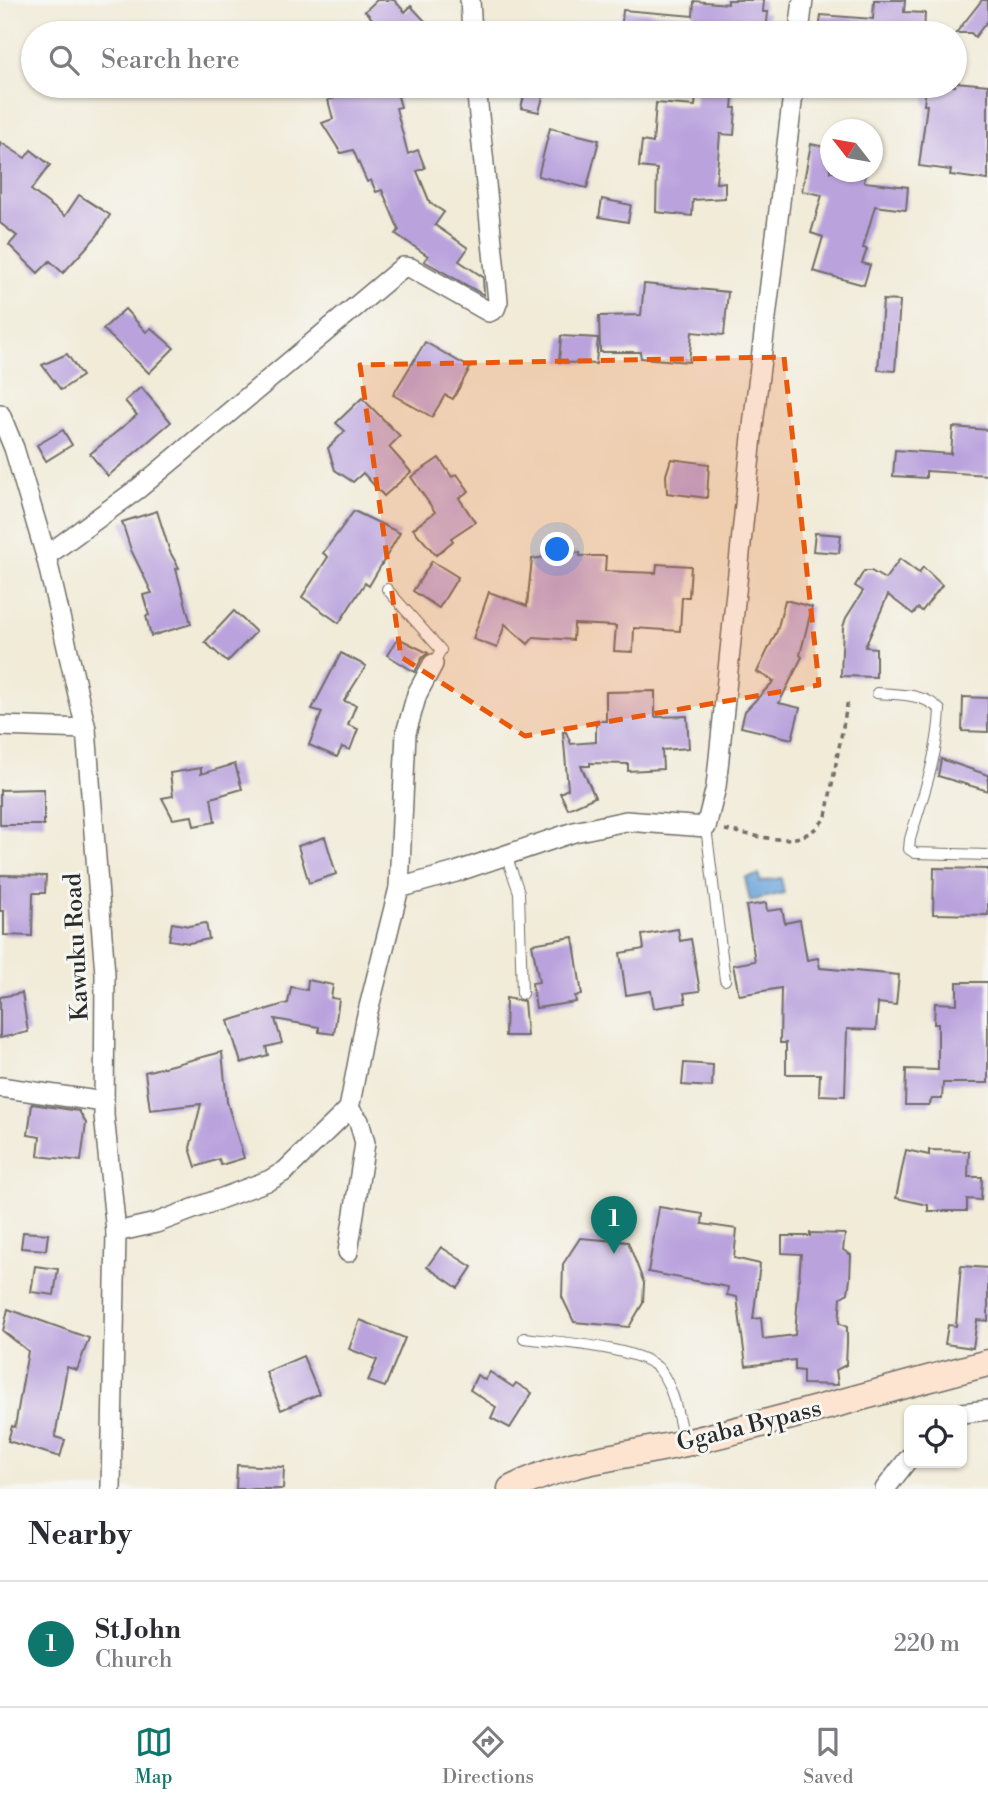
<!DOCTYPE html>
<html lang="en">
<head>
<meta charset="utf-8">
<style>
  body { margin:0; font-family:"Libre Bodoni",serif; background:#f7f7f7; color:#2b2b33 }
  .controls { position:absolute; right:21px; bottom:21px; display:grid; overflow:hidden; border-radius:10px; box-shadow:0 2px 5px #0004 }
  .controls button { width:63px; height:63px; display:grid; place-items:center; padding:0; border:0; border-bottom:2px solid #e1e1e2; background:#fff; color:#2b2b33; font:35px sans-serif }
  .compass { position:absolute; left:820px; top:119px; width:63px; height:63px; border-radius:50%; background:#fff; box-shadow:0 2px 5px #0004; rotate:301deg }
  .you { position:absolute; left:558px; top:550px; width:24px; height:24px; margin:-18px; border:5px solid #fff; border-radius:50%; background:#1a73e8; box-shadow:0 0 0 10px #1a73e833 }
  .badge { display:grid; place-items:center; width:46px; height:46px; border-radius:50%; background:#0f766e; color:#fff; font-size:23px; font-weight:700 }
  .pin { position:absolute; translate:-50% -58px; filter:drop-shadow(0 2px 4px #0008) }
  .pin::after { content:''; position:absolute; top:37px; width:24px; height:21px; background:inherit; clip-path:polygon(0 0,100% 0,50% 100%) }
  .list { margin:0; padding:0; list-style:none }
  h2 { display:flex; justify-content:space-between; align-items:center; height:91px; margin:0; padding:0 28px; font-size:30px }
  h2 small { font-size:23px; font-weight:400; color:#7c7c81 }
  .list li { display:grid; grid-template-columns:46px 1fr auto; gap:21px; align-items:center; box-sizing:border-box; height:126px; padding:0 28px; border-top:2px solid #e1e1e2 }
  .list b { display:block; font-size:26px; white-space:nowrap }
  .list p { margin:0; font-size:23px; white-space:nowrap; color:#7c7c81 }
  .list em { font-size:23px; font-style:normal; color:#7c7c81 }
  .icon { flex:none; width:38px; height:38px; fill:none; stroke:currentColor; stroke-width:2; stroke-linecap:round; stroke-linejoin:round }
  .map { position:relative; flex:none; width:988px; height:1489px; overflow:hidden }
  .search { position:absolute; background:#fff; box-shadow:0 2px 5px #0004; left:21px; right:21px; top:21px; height:77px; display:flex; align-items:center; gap:18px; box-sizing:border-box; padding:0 24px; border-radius:38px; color:#7c7c81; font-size:26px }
  .sheet { height:217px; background:#fff }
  nav { display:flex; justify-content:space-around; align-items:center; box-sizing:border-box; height:98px; border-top:2px solid #e1e1e2; background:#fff; font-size:19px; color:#7c7c81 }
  nav a { display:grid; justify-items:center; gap:4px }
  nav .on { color:#0f766e }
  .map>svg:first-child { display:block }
  .water { fill:#6ba4da; stroke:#4b6882; stroke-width:2 }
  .building { fill:#baa2dd }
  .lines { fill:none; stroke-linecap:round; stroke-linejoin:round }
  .lane-casing { stroke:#706e68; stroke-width:12 }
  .street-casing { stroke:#706e68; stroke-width:22 }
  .secondary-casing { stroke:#706e68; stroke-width:29 }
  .path { stroke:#706e68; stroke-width:3.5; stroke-dasharray:5 5; stroke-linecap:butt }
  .lane { stroke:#fff; stroke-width:10 }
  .street { stroke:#fff; stroke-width:19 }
  .secondary { stroke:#fde4d0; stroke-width:26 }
  .marked { fill:#e8590c; fill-opacity:0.2; stroke:#e8590c; stroke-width:5; stroke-dasharray:14 9; stroke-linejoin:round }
  .labels { text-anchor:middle; stroke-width:6; stroke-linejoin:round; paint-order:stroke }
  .street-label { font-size:24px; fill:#2b2b2b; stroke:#f6f6f2 }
</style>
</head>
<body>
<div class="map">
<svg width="988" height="1489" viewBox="0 0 988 1489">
  <rect width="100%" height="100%" fill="#f6f6f2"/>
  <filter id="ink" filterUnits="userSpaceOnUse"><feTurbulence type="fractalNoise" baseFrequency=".0143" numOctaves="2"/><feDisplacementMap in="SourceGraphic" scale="14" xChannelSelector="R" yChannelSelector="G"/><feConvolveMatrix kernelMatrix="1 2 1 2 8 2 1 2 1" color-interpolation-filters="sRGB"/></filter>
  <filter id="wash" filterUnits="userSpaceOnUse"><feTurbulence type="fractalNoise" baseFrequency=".00686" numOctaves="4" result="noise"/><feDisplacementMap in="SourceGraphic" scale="28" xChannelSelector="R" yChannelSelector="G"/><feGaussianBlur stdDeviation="1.57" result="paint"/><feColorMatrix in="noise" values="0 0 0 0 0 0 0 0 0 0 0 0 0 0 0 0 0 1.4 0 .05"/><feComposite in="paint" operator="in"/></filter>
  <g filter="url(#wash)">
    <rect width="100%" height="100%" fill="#f1ebd8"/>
    <path class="water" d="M759,875L760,882L781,878L784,893L750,901L745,878Z"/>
    <g id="blocks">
      <g class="building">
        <path d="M377,0H394L405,12L411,6L436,33H385L365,11Z"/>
        <path d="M728,0H764L763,12H768L766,33H621L623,10L693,16L694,1L728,4Z"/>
        <path d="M874,0H905L904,12L925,13L924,33H819L821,15L873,19Z"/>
        <path d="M982,0H988V20L975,37L971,33H956Z"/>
        <path d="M955,82L988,85V180L950,175L951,170L919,166L927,105H924L926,86H955Z"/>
        <path d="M346,86H395L401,107L396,108L408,154L418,150L425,168L417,171L430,203L444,212L435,225L468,248L459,261L483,277L484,295L424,261L428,256L396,234L399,230L382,190L376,192L371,180L367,182L353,150L341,153L322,123L333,119L328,100L348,94Z"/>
        <path d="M697,86H734L732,108H736L734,135L720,134L716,183L725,182V198L693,200L692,216L656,212L657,169L639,167L642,141L653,143L656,103L695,106Z"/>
        <path d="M525,92L543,97L539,112L521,108Z"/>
        <path d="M550,128L599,140L587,188L538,176Z"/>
        <path d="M0,142L25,158L31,150L50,165L31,190L65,216L79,195L110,215L97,236L63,273L50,261L38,273L9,245L17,236L0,223Z"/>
        <path d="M811,144L830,148V172H866L864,182L908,187L906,210L875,206L863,248L867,249L862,263L870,265L864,285L813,271L823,237L811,233L822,195L802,191Z"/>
        <path d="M602,199L631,205L628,222L599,217Z"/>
        <path d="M644,284L728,292L724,335L692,332L689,362L641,358L640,352H600L599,316L641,315Z"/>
        <path d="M883,300L900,301L895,371L878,370Z"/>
        <path d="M125,309L146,332L151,328L174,348L149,373L103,329Z"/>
        <path d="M561,336L598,338L596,364L559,362Z"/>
        <path d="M425,342L470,368L453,399L445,395L432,417L393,395Z"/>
        <path d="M67,354L82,376L61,390L42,365Z"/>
        <path d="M141,387L171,422L108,476L90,454L137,415L125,401Z"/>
        <path d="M362,398L400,436L389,447L411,472L384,496L363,473L353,482L335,470L328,448L345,431L336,423Z"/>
        <path d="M953,427L988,430V475L926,471V478L893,476L895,450L951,454Z"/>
        <path d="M63,430L72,445L46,461L37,445Z"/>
        <path d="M439,458L452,477L457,474L469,491L459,498L475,522L451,538L453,541L436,555L413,529L435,512L411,477Z"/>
        <path d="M671,459L709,464L707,498L667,493L666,475Z"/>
        <path d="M157,511L170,552L179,568L176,569L191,624L151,636L146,616L149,615L143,595L152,593L131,550L122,522Z"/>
        <path d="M354,511L400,533L369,586L365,583L339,623L302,597L328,557L323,553Z"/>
        <path d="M815,533L841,535L839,553L813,551Z"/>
        <path d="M561,551L580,553V556H606L605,571L656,573L657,564L691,566L689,597H682L680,631L634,628L633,652L614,651L616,626L574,624L573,640L534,637L528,644L505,624L497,648L473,639L489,592L527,606L532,559L561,555Z"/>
        <path d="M900,559L919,573L923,567L942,585L922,611L918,608L913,614L888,595L865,647L876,648V677L841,676L843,627L846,618L863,591L855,586L864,571H871L885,579Z"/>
        <path d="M432,561L458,577L439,608L413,591Z"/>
        <path d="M785,600L812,607L800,655L802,657L779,703L800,708L792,739L741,727L745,711L774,681L757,672L777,631Z"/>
        <path d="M234,611L256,632L227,662L205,642Z"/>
        <path d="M398,638L428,653L422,658L415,672L387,655Z"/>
        <path d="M341,653L366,666L344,701L356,705L348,725L358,729L350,750L342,747L337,757L309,745L322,712L312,709Z"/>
        <path d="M655,691V717L687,716L689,748L662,750L663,769L628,771V764L590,763V766H581L595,797L568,809L560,793L568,789L563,732H566L571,744L596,742V721H606V692Z"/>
        <path d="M963,697L988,698V732L962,731Z"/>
        <path d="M941,759L988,775V791L938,776Z"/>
        <path d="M235,764L242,789L211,798L215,822L194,826L192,816L173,819L162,798L173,796L170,773L201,768V774Z"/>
        <path d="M44,789V825H0V790Z"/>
        <path d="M325,837L336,874L309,883L298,846Z"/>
        <path d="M934,868L988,869V915L933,914Z"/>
        <path d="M0,875L46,876L45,893H33L32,936L4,935V911H0Z"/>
        <path d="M766,903L767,911L782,909L785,923L800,920L807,960L818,958L820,968L899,975L896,1005L878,1003L876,1030L847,1029L845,1096L819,1095L820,1074H786V1043H780L781,988L739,995L733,965L755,961L746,906Z"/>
        <path d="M172,923L189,926L206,923L209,939L189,943L169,940Z"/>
        <path d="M678,929L680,941L691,939L700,991L684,993L686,1003L654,1008L651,991L626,995L620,953L644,949L642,935Z"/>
        <path d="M573,937L582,995L575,996L576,1002L536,1008L532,983L539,982L532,944Z"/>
        <path d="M308,980L333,985L331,998L339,999L334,1034L319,1032V1027L275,1019L282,1043L266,1047L268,1055L241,1063L228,1021L288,1003L291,987L307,990Z"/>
        <path d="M957,982H988V1083H943L942,1099H932L929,1105H905L906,1069L938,1070V1024H934L935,1003L957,1004Z"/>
        <path d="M22,993L28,1032L0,1038V997Z"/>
        <path d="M506,998L524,1001L527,1036H505Z"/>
        <path d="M222,1052L227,1102L244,1158L221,1165L219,1159L196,1167L190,1148L201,1104L150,1110L145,1072Z"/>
        <path d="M684,1063L713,1065L712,1087L682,1085Z"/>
        <path d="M32,1104L79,1111L86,1123L81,1161L38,1156L40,1137L28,1135Z"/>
        <path d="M906,1150L929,1155V1150L969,1151L968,1177H982L981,1200L967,1199V1211H928V1205L896,1198Z"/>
        <path d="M659,1207L703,1214L702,1224L737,1229L734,1258L760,1264L753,1319L761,1318L763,1339L795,1335L801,1254L782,1253V1236H810V1233L845,1234L843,1250L851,1255L850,1279L848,1293L841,1297L839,1323L847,1327V1343L846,1365L836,1370L838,1385L803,1384V1371L795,1370V1360L746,1366L737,1297L727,1295L728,1287L648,1272Z"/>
        <path d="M23,1232L48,1234L46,1250L21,1248Z"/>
        <path d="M580,1238L628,1242L644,1283L643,1303L629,1327L574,1322L562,1297L563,1264Z"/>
        <path d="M441,1247L472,1267L458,1288L427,1267Z"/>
        <path d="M35,1266L58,1269L54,1295L31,1292Z"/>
        <path d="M961,1266L988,1268V1321L977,1320L973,1348L945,1344L948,1325L956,1326Z"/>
        <path d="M8,1309L89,1338L77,1370L67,1367L55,1437L65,1440L60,1457L8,1441L12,1426L15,1427L28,1351L3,1331Z"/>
        <path d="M360,1320L405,1338L385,1387L368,1381L377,1360L349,1349Z"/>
        <path d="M303,1356L319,1394L281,1410L266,1372Z"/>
        <path d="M490,1372L513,1387L516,1383L532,1393L510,1428L491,1418L496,1407L470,1390L477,1375L485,1380Z"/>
        <path d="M237,1465L284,1467L283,1489H236Z"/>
      </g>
    </g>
  </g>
  <g filter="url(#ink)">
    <use href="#blocks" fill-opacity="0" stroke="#706e68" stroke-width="2"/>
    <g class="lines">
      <g class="lane-casing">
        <g id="lane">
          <path d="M387,589L441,650L433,664"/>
          <path d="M877,693C899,695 925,693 940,710C938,755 923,796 910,839L909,849L915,853L988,855"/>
          <path d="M706,827L725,980"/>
          <path d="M506,855L519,892L522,994"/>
          <path d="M524,1338C555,1342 643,1347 660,1370C675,1391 678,1418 684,1442"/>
        </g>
      </g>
      <g class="street-casing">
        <g id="street">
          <path d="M470,0L472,33"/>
          <path d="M799,33L803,0"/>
          <path d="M0,414L14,448L46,556L86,729L105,974L104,1115L116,1232L111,1489"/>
          <path d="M46,556L139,488L403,267L411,268L489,312L495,309L498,301L476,86"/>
          <path d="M0,726L86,729"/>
          <path d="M399,888L406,733L417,694L433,664"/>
          <path d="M0,1087L104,1102"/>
          <path d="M349,1109L366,1019L399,888L456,872L574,832L626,821L706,827L716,787L754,417L794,86"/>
          <path d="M116,1232L156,1223L270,1180L285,1171L349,1109"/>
          <path d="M348,1252L365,1143L359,1121L349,1109"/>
          <path d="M962,1413L988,1410"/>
          <path d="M885,1489L909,1458"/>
        </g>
      </g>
      <g class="secondary-casing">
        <path id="secondary" d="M511,1489C570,1459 623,1457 685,1443C787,1419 887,1389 988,1363"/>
      </g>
      <path class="path" d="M725,830C762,836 803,853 826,816L848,700"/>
      <use href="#lane" class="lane"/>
      <use href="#street" class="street"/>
      <use href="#secondary" class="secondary"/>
    </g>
  </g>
  <path class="marked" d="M784,357L819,685L525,736L401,657L360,365Z"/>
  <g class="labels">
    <g class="street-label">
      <text transform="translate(76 947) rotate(-93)" y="8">Kawuku Road</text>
      <text transform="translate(749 1425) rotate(-14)" y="8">Ggaba Bypass</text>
    </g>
  </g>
</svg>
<div class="controls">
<button><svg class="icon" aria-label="locate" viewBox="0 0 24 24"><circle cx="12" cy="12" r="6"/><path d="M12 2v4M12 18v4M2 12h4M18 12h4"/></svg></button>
</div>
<svg class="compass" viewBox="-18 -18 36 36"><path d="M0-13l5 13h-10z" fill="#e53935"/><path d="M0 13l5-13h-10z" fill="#7c7c81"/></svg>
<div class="you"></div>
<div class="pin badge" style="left:614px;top:1254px">1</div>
<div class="search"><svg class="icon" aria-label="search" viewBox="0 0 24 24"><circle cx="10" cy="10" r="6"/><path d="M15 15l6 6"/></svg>Search here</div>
</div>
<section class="sheet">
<h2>Nearby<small></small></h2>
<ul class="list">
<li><span class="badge">1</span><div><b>St John</b><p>Church</p></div><em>220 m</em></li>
</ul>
</section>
<nav>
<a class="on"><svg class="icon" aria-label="map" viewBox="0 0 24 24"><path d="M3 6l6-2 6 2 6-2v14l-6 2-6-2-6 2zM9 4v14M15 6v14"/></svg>Map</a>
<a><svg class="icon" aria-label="directions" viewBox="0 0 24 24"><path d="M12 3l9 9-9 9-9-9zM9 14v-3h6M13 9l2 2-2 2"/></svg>Directions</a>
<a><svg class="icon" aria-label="saved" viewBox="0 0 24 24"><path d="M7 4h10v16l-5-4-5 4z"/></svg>Saved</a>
</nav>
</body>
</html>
